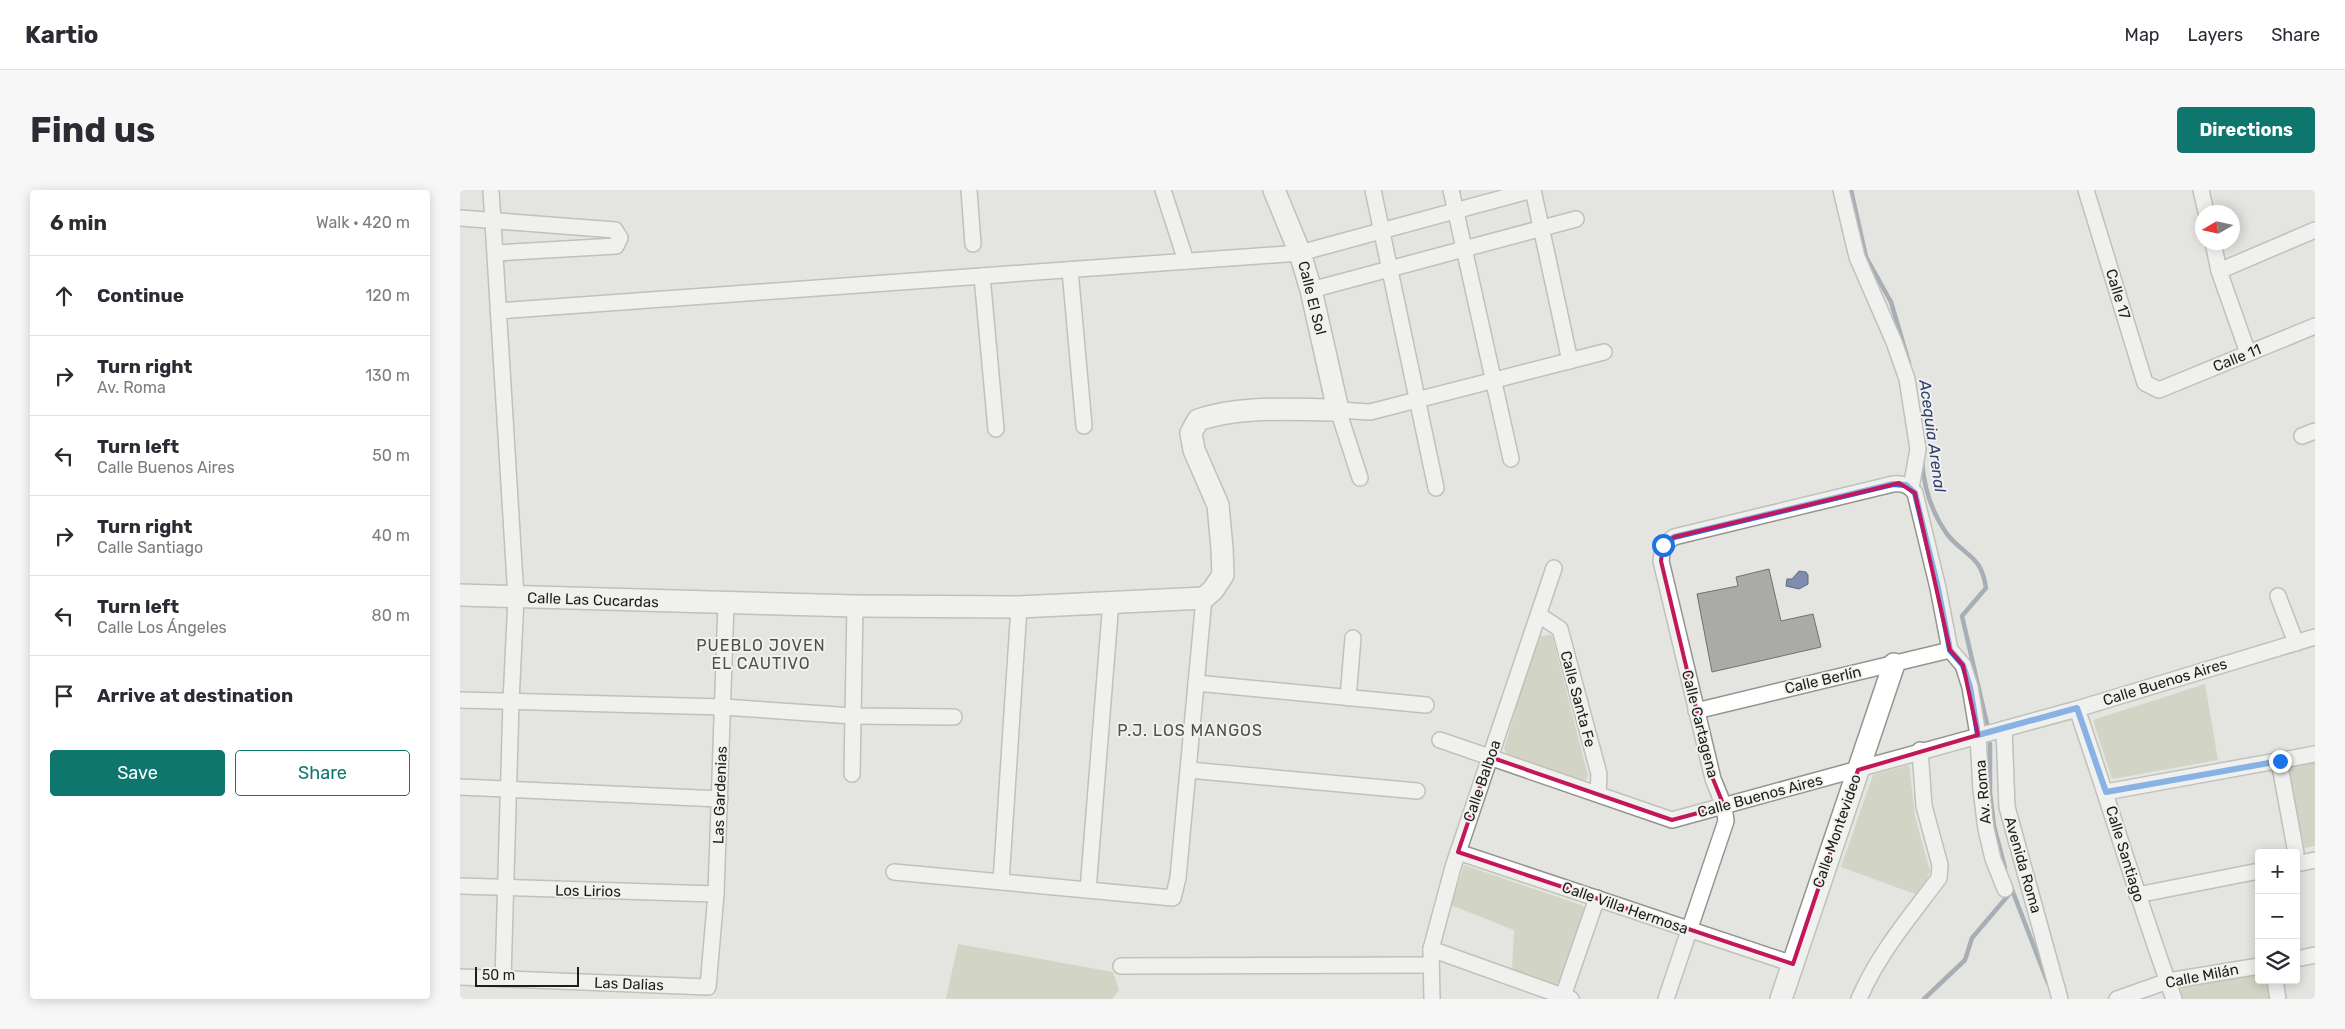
<!DOCTYPE html>
<html lang="en">
<head>
<meta charset="utf-8">
<style>
  body { margin:0; font-family:Rubik,sans-serif; background:#f7f7f7; color:#2b2b33 }
  .controls { position:absolute; right:15px; bottom:15px; display:grid; overflow:hidden; border-radius:5px; box-shadow:0 2px 12px #0003 }
  .controls button { width:45px; height:45px; display:grid; place-items:center; padding:0; border:0; border-bottom:1px solid #e1e1e2; background:#fff; color:#2b2b33; font:25px sans-serif }
  .compass { position:absolute; left:1735px; top:15px; width:45px; height:45px; border-radius:50%; background:#fff; box-shadow:0 2px 12px #0003; rotate:261deg }
  .scale { position:absolute; left:15px; bottom:12px; width:104px; box-sizing:border-box; padding-left:5px; border:2px solid #1e1e1c; border-top:0; font-size:14px; line-height:18px; white-space:nowrap; color:#1e1e1c; -webkit-text-stroke:4px #f1f2ed; paint-order:stroke }
  .stop { position:absolute; width:15px; height:15px; margin:-11px; border:4px solid #1a73e8; border-radius:50%; background:#fff }
  .stop.end { background:#1a73e8; border-color:#fff; box-shadow:0 1px 5px #0008 }
  .list { margin:0; padding:0; list-style:none }
  h2 { display:flex; justify-content:space-between; align-items:center; height:65px; margin:0; padding:0 20px; font-size:21px }
  h2 small { font-size:16px; font-weight:400; color:#7c7c81 }
  .list li { display:grid; grid-template-columns:32px 1fr auto; gap:15px; align-items:center; box-sizing:border-box; height:80px; padding:0 20px; border-top:1px solid #e1e1e2 }
  .list b { display:block; font-size:19px; white-space:nowrap }
  .list p { margin:0; font-size:16px; white-space:nowrap; color:#7c7c81 }
  .list em { font-size:16px; font-style:normal; color:#7c7c81 }
  .actions { display:flex; gap:10px; padding:15px 20px }
  .actions a { flex:1; padding:11px 0; border:1px solid #0f766e; border-radius:5px; text-align:center; font-size:18px; color:#0f766e }
  .actions .main { background:#0f766e; color:#fff }
  .icon { flex:none; width:28px; height:28px; fill:none; stroke:currentColor; stroke-width:2; stroke-linecap:round; stroke-linejoin:round }
  .map { position:relative; flex:none; width:1855px; height:809px; overflow:hidden; border-radius:5px }
  header { display:flex; align-items:center; gap:30px; box-sizing:border-box; height:70px; padding:0 25px; background:#fff; border-bottom:1px solid #e1e1e2 }
  header strong { font-size:24px }
  nav { display:flex; gap:28px; margin-inline-start:auto; font-size:18px }
  .intro { display:flex; align-items:center; justify-content:space-between; box-sizing:border-box; height:120px; padding:0 30px }
  h1 { margin:0; font-size:35px }
  .button { padding:12px 22px; border-radius:5px; background:#0f766e; color:#fff; font-size:18px; font-weight:700 }
  main { display:flex; gap:30px; padding:0 30px }
  aside { flex:1; background:#fff; border-radius:5px; box-shadow:0 2px 12px #0003 }
  .map>svg:first-child { display:block }
  .green { fill:#bcbea5 }
  .water { fill:#7e8cae; stroke:#616b82 }
  .lines { fill:none; stroke-linecap:round; stroke-linejoin:round }
  .stream { stroke:#616b82; stroke-width:4.5 }
  .building { fill:#aaaaa6; stroke:#70706c }
  .street-casing { stroke:#93948f; stroke-width:18 }
  .secondary-casing { stroke:#93948f; stroke-width:24 }
  .street { stroke:#fff; stroke-width:15 }
  .secondary { stroke:#fff; stroke-width:21 }
  .route { stroke:#1a73e8; stroke-width:6 }
  .marked { fill:none; stroke:#c2185b; stroke-width:4; stroke-linejoin:round }
  .labels { text-anchor:middle; stroke-width:4; stroke-linejoin:round; paint-order:stroke }
  .street-label { font-size:15px; fill:#1e1e1c; stroke:#f1f2ed }
  .water-label { font-size:16px; font-style:italic; fill:#314272; stroke:#f1f2ed }
  .neighbourhood-label { font-size:16px; letter-spacing:1px; fill:#4f4f4b; stroke:#f1f2ed }
</style>
</head>
<body>
<header>
<strong>Kartio</strong>
<nav><a>Map</a><a>Layers</a><a>Share</a></nav>
</header>
<div class="intro"><h1>Find us</h1><a class="button">Directions</a></div>
<main>
<aside>
<h2>6 min<small>Walk · 420 m</small></h2>
<ul class="list">
<li><svg class="icon" aria-label="ahead" viewBox="0 0 24 24"><path d="M12 20V5M6 11l6-6 6 6"/></svg><div><b>Continue</b></div><em>120 m</em></li>
<li><svg class="icon" aria-label="right" viewBox="0 0 24 24"><path d="M7 20v-9h11M14 6l5 5-5 5"/></svg><div><b>Turn right</b><p>Av. Roma</p></div><em>130 m</em></li>
<li><svg class="icon" aria-label="left" viewBox="0 0 24 24"><path d="M17 20v-9H6M10 6l-5 5 5 5"/></svg><div><b>Turn left</b><p>Calle Buenos Aires</p></div><em>50 m</em></li>
<li><svg class="icon" aria-label="right" viewBox="0 0 24 24"><path d="M7 20v-9h11M14 6l5 5-5 5"/></svg><div><b>Turn right</b><p>Calle Santiago</p></div><em>40 m</em></li>
<li><svg class="icon" aria-label="left" viewBox="0 0 24 24"><path d="M17 20v-9H6M10 6l-5 5 5 5"/></svg><div><b>Turn left</b><p>Calle Los Ángeles</p></div><em>80 m</em></li>
<li><svg class="icon" aria-label="arrive" viewBox="0 0 24 24"><path d="M6 21V4h12l-3 4 3 4H6"/></svg><div><b>Arrive at destination</b></div></li>
</ul>
<div class="actions"><a class="main">Save</a><a>Share</a></div>
</aside>
<div class="map">
<svg width="1855" height="809" viewBox="0 0 1855 809">
  <rect width="100%" height="100%" fill="#e4e5e0"/>
  <g class="green">
    <path d="M1092,445L1128,586L1125,591L1046,564L1044,559L1077,446Z"/>
    <path d="M1745,494L1758,570L1652,589L1633,530Z"/>
    <path d="M1855,572V656L1844,658L1828,576Z"/>
    <path d="M1449,575L1455,626L1470,681L1466,692L1455,704L1381,677L1413,585Z"/>
    <path d="M1004,675L1121,715L1125,718L1098,793L1091,796L1052,779L1054,740L991,715Z"/>
    <path d="M498,754L653,782L659,800L652,809H486Z"/>
    <path d="M1799,784V790H1807L1810,809H1719L1717,803L1718,798Z"/>
  </g>
  <path class="water" d="M1339,381L1346,382L1348,385V394L1339,399L1326,396L1327,389H1332Z"/>
  <g class="lines">
    <g class="stream">
      <path d="M1391,0L1406,67L1431,112L1449,173"/>
      <path d="M1462,272C1464,297 1472,323 1487,344C1505,367 1521,364 1526,398L1502,426L1527,534"/>
      <path d="M1530,554V603L1534,636L1545,678"/>
      <path d="M1551,697L1588,793"/>
      <path d="M1464,809L1505,770L1512,748L1552,701"/>
    </g>
  </g>
  <path class="building" d="M1309,379L1321,431L1353,424L1361,457L1252,482L1237,404L1278,396L1276,387Z"/>
  <g class="lines">
    <g class="street-casing">
      <g id="street">
        <path d="M31,0L56,408L51,512L43,789"/>
        <path d="M509,0L513,54"/>
        <path d="M703,0L726,71"/>
        <path d="M913,0L976,298"/>
        <path d="M991,0L1051,269"/>
        <path d="M1073,0L1110,171"/>
        <path d="M1381,0L1397,67L1434,152L1447,189L1458,259L1451,298"/>
        <path d="M1626,0L1685,193L1699,200L1855,136"/>
        <path d="M1741,0L1746,22"/>
        <path d="M0,28L155,40L160,48L156,56L36,63"/>
        <path d="M1753,52L1759,81L1788,163"/>
        <path d="M610,80L624,236"/>
        <path d="M1759,81L1855,40"/>
        <path d="M522,86L536,239"/>
        <path d="M851,100L1116,29"/>
        <path d="M38,121L840,63L1072,0"/>
        <path d="M1842,246L1855,241"/>
        <path d="M900,288L878,220L910,222L1144,162"/>
        <path d="M1818,406L1836,453"/>
        <path d="M1079,425L1100,439L1139,584L1138,604"/>
        <path d="M736,493L966,515"/>
        <path d="M888,508L893,448"/>
        <path d="M0,510L263,517L393,526L494,527"/>
        <path d="M1617,519C1650,615 1679,713 1714,809"/>
        <path d="M1236,521L1490,460"/>
        <path d="M1544,539L1547,617L1600,809"/>
        <path d="M980,550L1212,630L1617,519L1855,447"/>
        <path d="M1819,571L1836,663"/>
        <path d="M729,580L957,601"/>
        <path d="M392,584L395,416"/>
        <path d="M0,597L260,609"/>
        <path d="M1646,602L1855,564"/>
        <path d="M998,662L1333,774"/>
        <path d="M1836,674L1855,670"/>
        <path d="M434,682L713,708L718,688L744,408"/>
        <path d="M541,692L559,417"/>
        <path d="M0,696L256,704"/>
        <path d="M628,700L651,411"/>
        <path d="M1677,705L1799,681"/>
        <path d="M971,759L1111,809"/>
        <path d="M1836,769L1855,765"/>
        <path d="M661,776L971,775"/>
        <path d="M0,787L248,797L256,704L266,413"/>
        <path d="M1815,790L1818,809"/>
        <path d="M1103,806L1137,708"/>
        <path d="M972,809L971,759L993,677L1094,378"/>
        <path d="M1206,809L1266,631L1264,616L1253,589L1201,371L1203,355L1214,347L1433,294C1443,293 1449,295 1455,303L1478,398L1490,460L1503,475L1510,497L1518,545L1521,600L1526,639L1533,669L1545,699"/>
        <path d="M1399,809C1418,764 1450,727 1479,688L1480,675L1464,616L1460,560"/>
        <path d="M1657,809L1708,791L1799,776"/>
      </g>
    </g>
    <g class="secondary-casing">
      <g id="secondary">
        <path d="M0,405L395,416L559,417L744,408L753,400L763,385L762,358L758,315L734,260L731,243L738,230C782,215 833,220 878,220L851,100L840,63L814,0"/>
        <path d="M1321,809L1434,474"/>
      </g>
    </g>
    <use href="#street" class="street"/>
    <use href="#secondary" class="secondary"/>
  </g>
  <g class="lines">
    <path class="route" d="M1203,355L1214,347L1433,294L1446,295L1455,303L1478,398L1490,460L1503,475L1510,497L1518,545L1617,518L1646,602L1820,571"/>
  </g>
  <path d="M0 0H1855V809H0ZM1439,293L1455,303L1490,460L1503,475L1518,545L1398,580L1333,774L998,662L1030,567L1212,630L1264,616L1253,589L1201,371L1203,355L1214,347Z" fill="#e4e5e0" fill-opacity=".55" fill-rule="evenodd"/>
  <path class="marked" d="M1439,293L1455,303L1490,460L1503,475L1518,545L1398,580L1333,774L998,662L1030,567L1212,630L1264,616L1253,589L1201,371L1203,355L1214,347Z"/>
  <g class="labels">
    <g class="street-label">
      <text transform="translate(1658 104) rotate(73)" y="5">Calle 17</text>
      <text transform="translate(852 108) rotate(76)" y="5">Calle El Sol</text>
      <text transform="translate(1777 168) rotate(-22)" y="5">Calle 11</text>
      <text transform="translate(133 410) rotate(2)" y="5">Calle Las Cucardas</text>
      <text transform="translate(1363 490) rotate(-13)" y="5">Calle Berlín</text>
      <text transform="translate(1705 492) rotate(-17)" y="5">Calle Buenos Aires</text>
      <text transform="translate(1118 509) rotate(75)" y="5">Calle Santa Fe</text>
      <text transform="translate(1240 534) rotate(76)" y="5">Calle Cartagena</text>
      <text transform="translate(1022 591) rotate(-71)" y="5">Calle Balboa</text>
      <text transform="translate(1523 602) rotate(-95)" y="5">Av. Roma</text>
      <text transform="translate(260 605) rotate(-88)" y="5">Las Gardenias</text>
      <text transform="translate(1300 606) rotate(-15)" y="5">Calle Buenos Aires</text>
      <text transform="translate(1377 641) rotate(-71)" y="5">Calle Montevideo</text>
      <text transform="translate(1665 664) rotate(73)" y="5">Calle Santiago</text>
      <text transform="translate(1563 675) rotate(74)" y="5">Avenida Roma</text>
      <text transform="translate(128 701) rotate(1)" y="5">Los Lirios</text>
      <text transform="translate(1165 718) rotate(19)" y="5">Calle Villa Hermosa</text>
      <text transform="translate(1742 786) rotate(-11)" y="5">Calle Milán</text>
      <text transform="translate(169 794) rotate(2)" y="5">Las Dalias</text>
    </g>
    <g class="water-label">
      <text transform="translate(1473 246) rotate(82)" y="6">Acequia Arenal</text>
    </g>
    <g class="neighbourhood-label">
      <text x="301" y="461">PUEBLO JOVEN<tspan x="301" dy="18">EL CAUTIVO</tspan></text>
      <text x="730" y="546">P.J. LOS MANGOS</text>
    </g>
  </g>
</svg>
<div class="controls">
<button>+</button>
<button>−</button>
<button><svg class="icon" aria-label="layers" viewBox="0 0 24 24"><path d="M12 4l9 5-9 5-9-5zM3 14l9 5 9-5"/></svg></button>
</div>
<svg class="compass" viewBox="-18 -18 36 36"><path d="M0-13l5 13h-10z" fill="#e53935"/><path d="M0 13l5-13h-10z" fill="#7c7c81"/></svg>
<div class="scale">50 m</div>
<div class="stop" style="left:1203px;top:355px"></div>
<div class="stop end" style="left:1820px;top:571px"></div>
</div>
</main>
</body>
</html>
